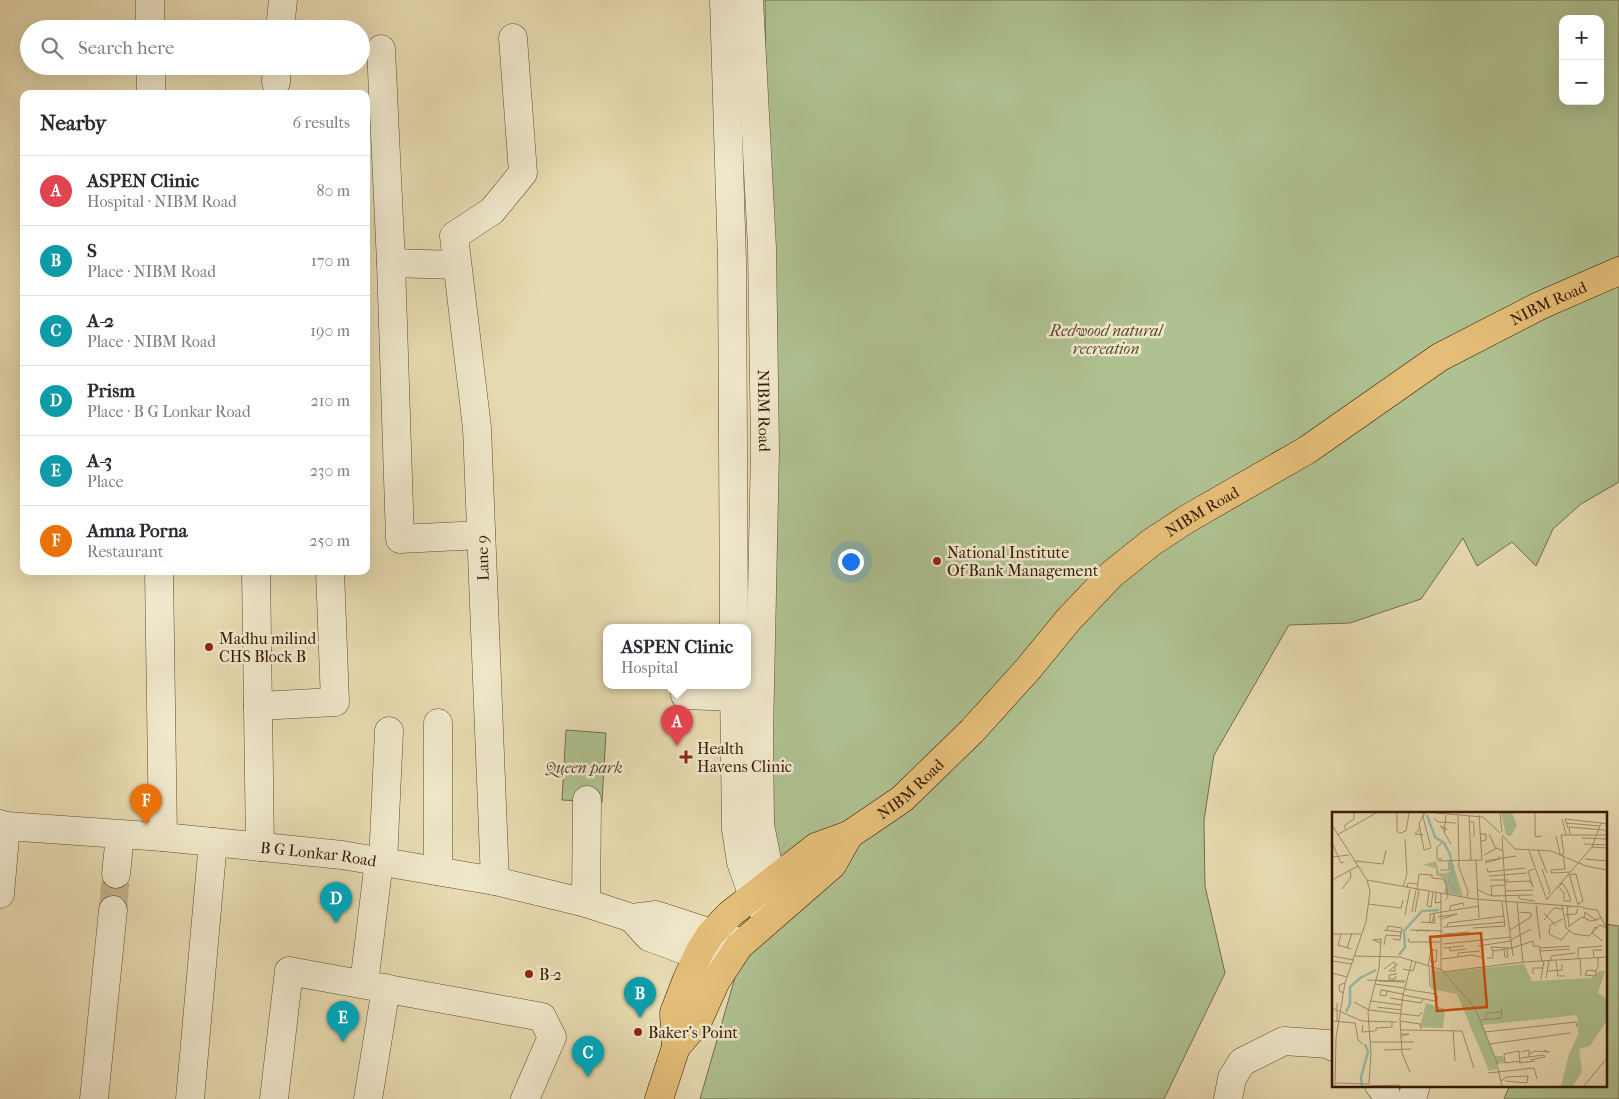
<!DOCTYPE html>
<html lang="en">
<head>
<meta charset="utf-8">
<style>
  body { margin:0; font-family:"IM FELL French Canon",serif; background:#f7f7f7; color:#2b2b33 }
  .controls { position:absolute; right:15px; top:15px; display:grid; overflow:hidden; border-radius:10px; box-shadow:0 5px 20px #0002 }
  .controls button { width:45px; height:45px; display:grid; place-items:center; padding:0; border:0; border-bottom:1px solid #e1e1e2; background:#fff; color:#2b2b33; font:25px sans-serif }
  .you { position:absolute; left:850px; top:561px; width:18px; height:18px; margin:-12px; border:4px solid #fff; border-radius:50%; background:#1a73e8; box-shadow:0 0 0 8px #1a73e833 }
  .badge { display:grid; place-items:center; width:32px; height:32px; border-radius:50%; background:#8f2418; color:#fff; font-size:16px; font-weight:700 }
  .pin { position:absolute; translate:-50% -41px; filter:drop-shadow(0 1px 2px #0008) }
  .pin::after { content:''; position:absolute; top:26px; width:18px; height:15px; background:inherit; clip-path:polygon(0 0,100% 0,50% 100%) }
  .popup { position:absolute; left:603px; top:624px; width:148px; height:65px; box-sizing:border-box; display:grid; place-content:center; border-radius:10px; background:#fff; filter:drop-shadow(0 1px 4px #0005); font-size:16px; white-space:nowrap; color:#7c7c81 }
  .popup b { font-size:19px; color:#2b2b33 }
  .popup::after { content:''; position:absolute; left:50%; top:100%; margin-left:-10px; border:10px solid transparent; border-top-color:#fff }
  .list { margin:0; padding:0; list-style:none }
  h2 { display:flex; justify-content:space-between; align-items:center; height:65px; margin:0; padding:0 20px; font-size:21px }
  h2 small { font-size:16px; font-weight:400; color:#7c7c81 }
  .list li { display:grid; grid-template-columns:32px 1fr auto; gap:15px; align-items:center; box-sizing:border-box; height:70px; padding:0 20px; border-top:1px solid #e1e1e2 }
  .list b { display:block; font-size:19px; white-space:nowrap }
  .list p { margin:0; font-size:16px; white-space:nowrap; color:#7c7c81 }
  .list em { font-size:16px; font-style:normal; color:#7c7c81 }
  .icon { flex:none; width:28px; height:28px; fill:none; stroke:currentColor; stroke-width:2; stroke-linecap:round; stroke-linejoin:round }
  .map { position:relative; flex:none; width:1619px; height:1099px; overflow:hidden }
  .search { position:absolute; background:#fff; box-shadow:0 5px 20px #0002; left:20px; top:20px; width:350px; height:55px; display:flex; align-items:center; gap:12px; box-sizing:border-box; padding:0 18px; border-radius:28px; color:#7c7c81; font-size:19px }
  .panel { position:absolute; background:#fff; box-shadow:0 5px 20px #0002; left:20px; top:90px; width:350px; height:485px; border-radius:10px }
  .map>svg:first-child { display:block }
  .green { fill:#afc191; stroke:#726d4a; fill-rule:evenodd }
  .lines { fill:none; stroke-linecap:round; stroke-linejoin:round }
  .minor-tunnel { stroke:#c4b48e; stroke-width:28; stroke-dasharray:28 14; stroke-linecap:butt }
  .minor-casing { stroke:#624a2f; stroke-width:29 }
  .major-casing { stroke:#361904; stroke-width:29 }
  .minor { stroke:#f0e8cc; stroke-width:28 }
  .major { stroke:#e4be78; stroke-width:28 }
  .poi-dot { fill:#8f2418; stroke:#f0e8cc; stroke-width:2 }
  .labels { text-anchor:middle; stroke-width:5; stroke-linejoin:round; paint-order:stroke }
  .street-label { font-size:16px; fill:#361904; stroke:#f0e8cc }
  .park-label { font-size:16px; font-style:italic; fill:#5a4b2e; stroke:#f0e8cc }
  .poi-label { font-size:16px; fill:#361904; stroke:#f0e8cc; text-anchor:start }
  .inset-river { fill:none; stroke:#97bbad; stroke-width:2.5 }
  .inset-road { fill:none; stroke:#a18d6c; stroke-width:1 }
  .view { fill:#cd4f0b; fill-opacity:0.15; stroke:#cd4f0b; stroke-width:2.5 }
  .inset-edge { fill:none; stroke:#361904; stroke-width:2.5 }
</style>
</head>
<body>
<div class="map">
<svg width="1619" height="1099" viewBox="0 0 1619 1099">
  <rect width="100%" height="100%" fill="#e8dbb1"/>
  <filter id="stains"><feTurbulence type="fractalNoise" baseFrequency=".004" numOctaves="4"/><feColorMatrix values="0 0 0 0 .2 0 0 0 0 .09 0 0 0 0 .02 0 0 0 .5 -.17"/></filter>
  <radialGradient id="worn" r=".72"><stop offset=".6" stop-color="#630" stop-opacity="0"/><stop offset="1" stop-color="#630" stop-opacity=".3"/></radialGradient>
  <g class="green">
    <path d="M765,0H1619V482L1581,504L1553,529L1536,566L1512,542L1477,566L1463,538L1421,599L1350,623L1289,625L1214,755L1204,820L1205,886L1225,973L1164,1099H700L772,849ZM1563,19H1600V101H1563Z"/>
    <path d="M566,730L606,733L602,802L562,800Z"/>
    <path d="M1605,924L1619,926V1099H1504L1510,1085H1605Z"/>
  </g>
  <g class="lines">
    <path class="minor-tunnel" d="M113,910L116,874"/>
    <g class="minor-casing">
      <g id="minor">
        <path d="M150,0V29"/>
        <path d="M724,0L732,261L734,627"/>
        <path id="s1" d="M749,0L762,248L765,451L759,734L760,825L767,860L775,879L788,899"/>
        <path d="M280,29L283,0"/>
        <path d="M381,49L391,263L400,539L481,535"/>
        <path d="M151,66V94"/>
        <path d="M276,82L277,66"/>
        <path d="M391,263L457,265"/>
        <path d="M159,571L163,837"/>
        <path d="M256,571L260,847"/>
        <path d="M686,685L685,695L734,697"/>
        <path d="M734,685L736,829L741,862L753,896L766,914"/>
        <path d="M258,706L335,702L330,571"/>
        <path d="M438,723V871"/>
        <path id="s2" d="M0,824L6,826L163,837L342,855L495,881L586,903L632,918L656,915L742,943"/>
        <path d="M383,862L389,731"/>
        <path d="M116,874L120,835"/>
        <path d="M495,881L477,428L454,236L492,211L523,173L513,38"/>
        <path d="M0,894L6,826"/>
        <path d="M586,903L587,800"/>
        <path d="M632,918L649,937L725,965"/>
        <path d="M364,984L379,861"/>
        <path d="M1379,1085L1386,1094L1387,1099"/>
        <path d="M94,1099L113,910"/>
        <path d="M190,1099L213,842"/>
        <path d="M274,1099L289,971L542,1017L552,1037L525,1099"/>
        <path d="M368,1099L386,988"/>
        <path d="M1228,1099L1232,1078L1242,1062L1284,1041L1328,1044L1333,1047"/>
        <path d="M1412,1099L1416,1085"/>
      </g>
    </g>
    <g class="major-casing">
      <g id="major">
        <path d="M676,1047L697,1023L716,981L739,946L832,865L849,835"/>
        <path id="s3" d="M659,1099L676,1047L674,1013L687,979L700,951L710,935L730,914L816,847L849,835L902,799L972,731L1028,669L1069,619L1112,574L1152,542L1187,519L1307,450L1440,357L1539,306L1619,271"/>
      </g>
    </g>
    <use href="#minor" class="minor"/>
    <use href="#major" class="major"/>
  </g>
  <g class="poi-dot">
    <circle cx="937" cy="561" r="5"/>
    <circle cx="209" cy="647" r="5"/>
    <path d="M683.5 749.5h5v5h5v5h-5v5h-5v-5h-5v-5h5z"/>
    <circle cx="529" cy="974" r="5"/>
    <circle cx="638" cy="1032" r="5"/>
  </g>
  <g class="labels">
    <g class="street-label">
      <text dy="6" stroke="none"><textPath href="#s3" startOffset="1235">NIBM Road</textPath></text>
      <text dy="6" stroke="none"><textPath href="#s1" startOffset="411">NIBM Road</textPath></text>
      <text dy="6" stroke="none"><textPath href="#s3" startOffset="830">NIBM Road</textPath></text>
      <text transform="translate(482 558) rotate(-92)" y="6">Lane 9</text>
      <text dy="6" stroke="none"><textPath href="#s3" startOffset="425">NIBM Road</textPath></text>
      <text dy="6" stroke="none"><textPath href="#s2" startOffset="320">B G Lonkar Road</textPath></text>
    </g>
    <g class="park-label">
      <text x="1106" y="336">Redwood natural<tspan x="1106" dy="18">recreation</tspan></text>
      <text x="584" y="773">Queen park</text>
    </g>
    <g class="poi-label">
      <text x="947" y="558">National Institute<tspan x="947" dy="18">Of Bank Management</tspan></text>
      <text x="219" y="644">Madhu milind<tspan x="219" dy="18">CHS Block B</tspan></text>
      <text x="697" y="754">Health<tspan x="697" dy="18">Havens Clinic</tspan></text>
      <text x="539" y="980">B-2</text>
      <text x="648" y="1038">Baker's Point</text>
    </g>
  </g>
  <g transform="translate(1332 812)">
    <rect width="275" height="275" fill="#e8dbb1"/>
    <path d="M169,1H180L185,14L179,24L174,23ZM104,49L107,61H114L118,60L117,51L120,49L131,84L112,81L114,74L110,65L104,63V56L91,53ZM192,152L200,169L260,166L267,159H273L266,181L275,187V208L258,234L247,237L250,260L241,274H229L237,242L246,223L245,203L151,213L163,244H171L173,251L164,252L165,257L157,259L125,182L99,177V157L113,160ZM94,191L113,197L111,216L88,215Z" fill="#afc191"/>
    <path class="inset-river" d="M95,3L103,25L112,31L118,42L121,58L117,69L125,82M67,143L73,135L72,119L90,99L107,98M14,200L18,192V175L28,166L44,158M30,274L29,265L36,240L33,232"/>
    <path class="inset-road" d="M65,1V19L68,21L74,19L77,1M92,1L87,12L92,38L99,36L91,5L93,1M104,1L151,5L168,21M168,1L170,20M203,1V22L204,25L210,24M126,2L127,55L136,80L135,85M114,3L112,20L119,32M137,4L139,48M102,6L106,10L124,11M230,7L234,22M138,10H142V25M234,11L268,14M0,13L35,68L38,79L34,110L13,171L4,226L3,274M88,16L83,22L91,23M236,16L233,7L269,11M13,17V13L22,7V1M112,18L108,14L115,17L112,20M148,22H154V28L149,29M157,22L164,37M238,22L237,15L272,18L275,21M5,23L44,1M170,23L183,37L219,39L254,54L275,58M224,24L228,42M170,25L174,90M250,26L275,27M0,31L9,51L12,50M252,32L275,33M260,35L275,36M206,38L215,61M197,39L215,88M152,43L165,36L171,39M229,43L232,41L229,23H275M0,45L17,43M110,47H105V35L110,31M253,47L275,49M144,48L147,106M23,49L51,52L54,38M106,49L150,48L147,3M153,49L184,44M153,51L167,47V44M155,56L156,60L193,56M210,57L218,80L216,82M108,58H117V49M219,58L233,57L231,43M219,58V61L238,60M237,62L246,93M238,63L244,62L251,89L246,92M157,64L195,61M0,68L26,54M35,68L142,87L252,95M158,68H176M173,70L198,69L201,75L196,59L202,57M228,73L230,71L235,78L239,89H232M226,74L232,81V89M71,75L75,62L73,27M75,76L76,71L86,72M10,77L19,65L18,59M85,78L87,62L100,63V66L111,67L114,71L116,85L113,88M146,78L160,84L201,83M173,79L201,78M97,80L95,94L99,95L101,80M104,81L103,91L110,90M160,84L159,74L173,73M186,84L188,87L203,89M215,87L260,35L269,11L275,12M174,90L181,144M185,91L191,151M36,92L69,96L71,88M204,93L208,127M230,93L234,116L242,122L257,124L268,113L275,116M251,96L265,98L274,115M118,98V94L131,91L132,94M80,100L84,78M83,100L87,78M102,101V104L103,109H100L102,104M212,101L224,114M73,103L78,77M233,103L244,102L246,96M106,105L125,102L110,107M252,106L253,100L265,109M231,107L218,113L217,122L229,128L237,119M212,108L222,96L230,97M89,110L104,111M98,111V102L147,94M111,115H115L116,111L172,104M115,115L173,110M236,115L250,105L259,109L269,106M237,115L235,95H239M141,116L173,114L170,90M266,116L263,115L260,121L271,129M52,118L69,120L68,128L61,127M55,118L56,114L70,116L69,121M78,118L98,119M178,118L199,105V101L186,100M84,120L86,118L111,119M0,122H29M9,122L6,133L19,137M111,122L137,120M76,126L77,130H108M179,128L199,117M111,132L179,125M52,133L54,123L69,124M146,134L179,129M15,136L20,121M111,136L132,134M118,136V139L134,137M180,136L201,129V134H207L210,150M208,136L238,134M172,138L173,145H176L175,138M161,139L159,135L177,136M208,139L238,137M0,144L22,148M23,144L68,145L110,158L143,196L164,248L170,274M126,145V141L148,139M262,145L261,138H270M155,146H161V139L180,136M246,146V136L270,134M248,146L249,164M110,147L140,143L149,145M219,148V144L243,141M0,149L20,152M224,149L226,164H233M63,154V159H57L64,153L66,152M96,154L99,138H105L104,150L98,149M97,155L98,175M52,157L62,150L64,153M71,157L81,159L84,150M109,159V81M216,159L230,158V152M264,159L255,158L253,163L263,164L264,162V159L266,154V145M110,160L192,150L275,145M0,161L15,165M201,162V156H211M64,164L63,167H57V163L65,162M214,166L217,149M209,167L212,149M35,168L73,169M46,169L73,170M43,172L72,176M55,179L54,184L48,183L49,178H50L65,181L71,182M12,180H8L7,173L13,171M71,183L103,189L106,186L104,182L72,177M58,186L89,191L91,187M39,189L69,193M22,190L37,198L87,204L90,200M45,195L69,198M0,196L30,209L65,210M154,207V201L170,200M148,208L169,206L170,197M0,209L23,211L26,228L31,232M5,209V191M68,209L88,212L89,217M31,213L30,220L43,219M69,218L130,219L142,256M121,218L123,249M44,219V216L60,215V210M153,220L244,210L245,215M69,222H77L69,224M38,230H82M157,232L238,221M52,238L79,237M189,240L197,238V245M197,242L203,239L217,240L212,238M189,246L212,243M198,248L213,245L212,243M188,249L173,251L172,242L187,239L188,249V251M187,251L203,249M78,260L70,241L68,207L71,183L80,149M156,261L202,256L205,267M169,269L174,265L196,264L195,271L173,269M3,271L37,272L39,242L36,200L47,156L49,127L41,128L49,131M37,274L68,273M252,274L275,246"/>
    <path class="view" d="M149,121L155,195L105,199L98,125Z"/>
    <rect width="275" height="275" class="inset-edge"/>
  </g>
  <rect width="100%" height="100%" filter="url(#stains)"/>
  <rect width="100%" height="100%" fill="url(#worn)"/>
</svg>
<div class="controls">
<button>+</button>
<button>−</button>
</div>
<div class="you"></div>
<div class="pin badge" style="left:677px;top:746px;background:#e0444e">A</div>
<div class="popup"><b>ASPEN Clinic</b>Hospital</div>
<div class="pin badge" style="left:640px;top:1018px;background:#0f9aa8">B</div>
<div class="pin badge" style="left:588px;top:1077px;background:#0f9aa8">C</div>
<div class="pin badge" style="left:336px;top:923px;background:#0f9aa8">D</div>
<div class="pin badge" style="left:343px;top:1042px;background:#0f9aa8">E</div>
<div class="pin badge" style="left:146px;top:825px;background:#e8710a">F</div>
<div class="search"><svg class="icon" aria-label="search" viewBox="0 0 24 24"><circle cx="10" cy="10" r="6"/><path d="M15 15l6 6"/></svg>Search here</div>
<section class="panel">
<h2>Nearby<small>6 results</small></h2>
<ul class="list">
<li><span class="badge" style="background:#e0444e">A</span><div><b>ASPEN Clinic</b><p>Hospital · NIBM Road</p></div><em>80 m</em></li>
<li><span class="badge" style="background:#0f9aa8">B</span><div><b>S</b><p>Place · NIBM Road</p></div><em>170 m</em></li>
<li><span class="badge" style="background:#0f9aa8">C</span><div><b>A-2</b><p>Place · NIBM Road</p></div><em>190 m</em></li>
<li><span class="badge" style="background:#0f9aa8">D</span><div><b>Prism</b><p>Place · B G Lonkar Road</p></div><em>210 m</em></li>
<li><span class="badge" style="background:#0f9aa8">E</span><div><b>A-3</b><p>Place</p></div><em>230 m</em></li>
<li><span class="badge" style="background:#e8710a">F</span><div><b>Amna Porna</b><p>Restaurant</p></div><em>250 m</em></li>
</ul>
</section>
</div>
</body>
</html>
